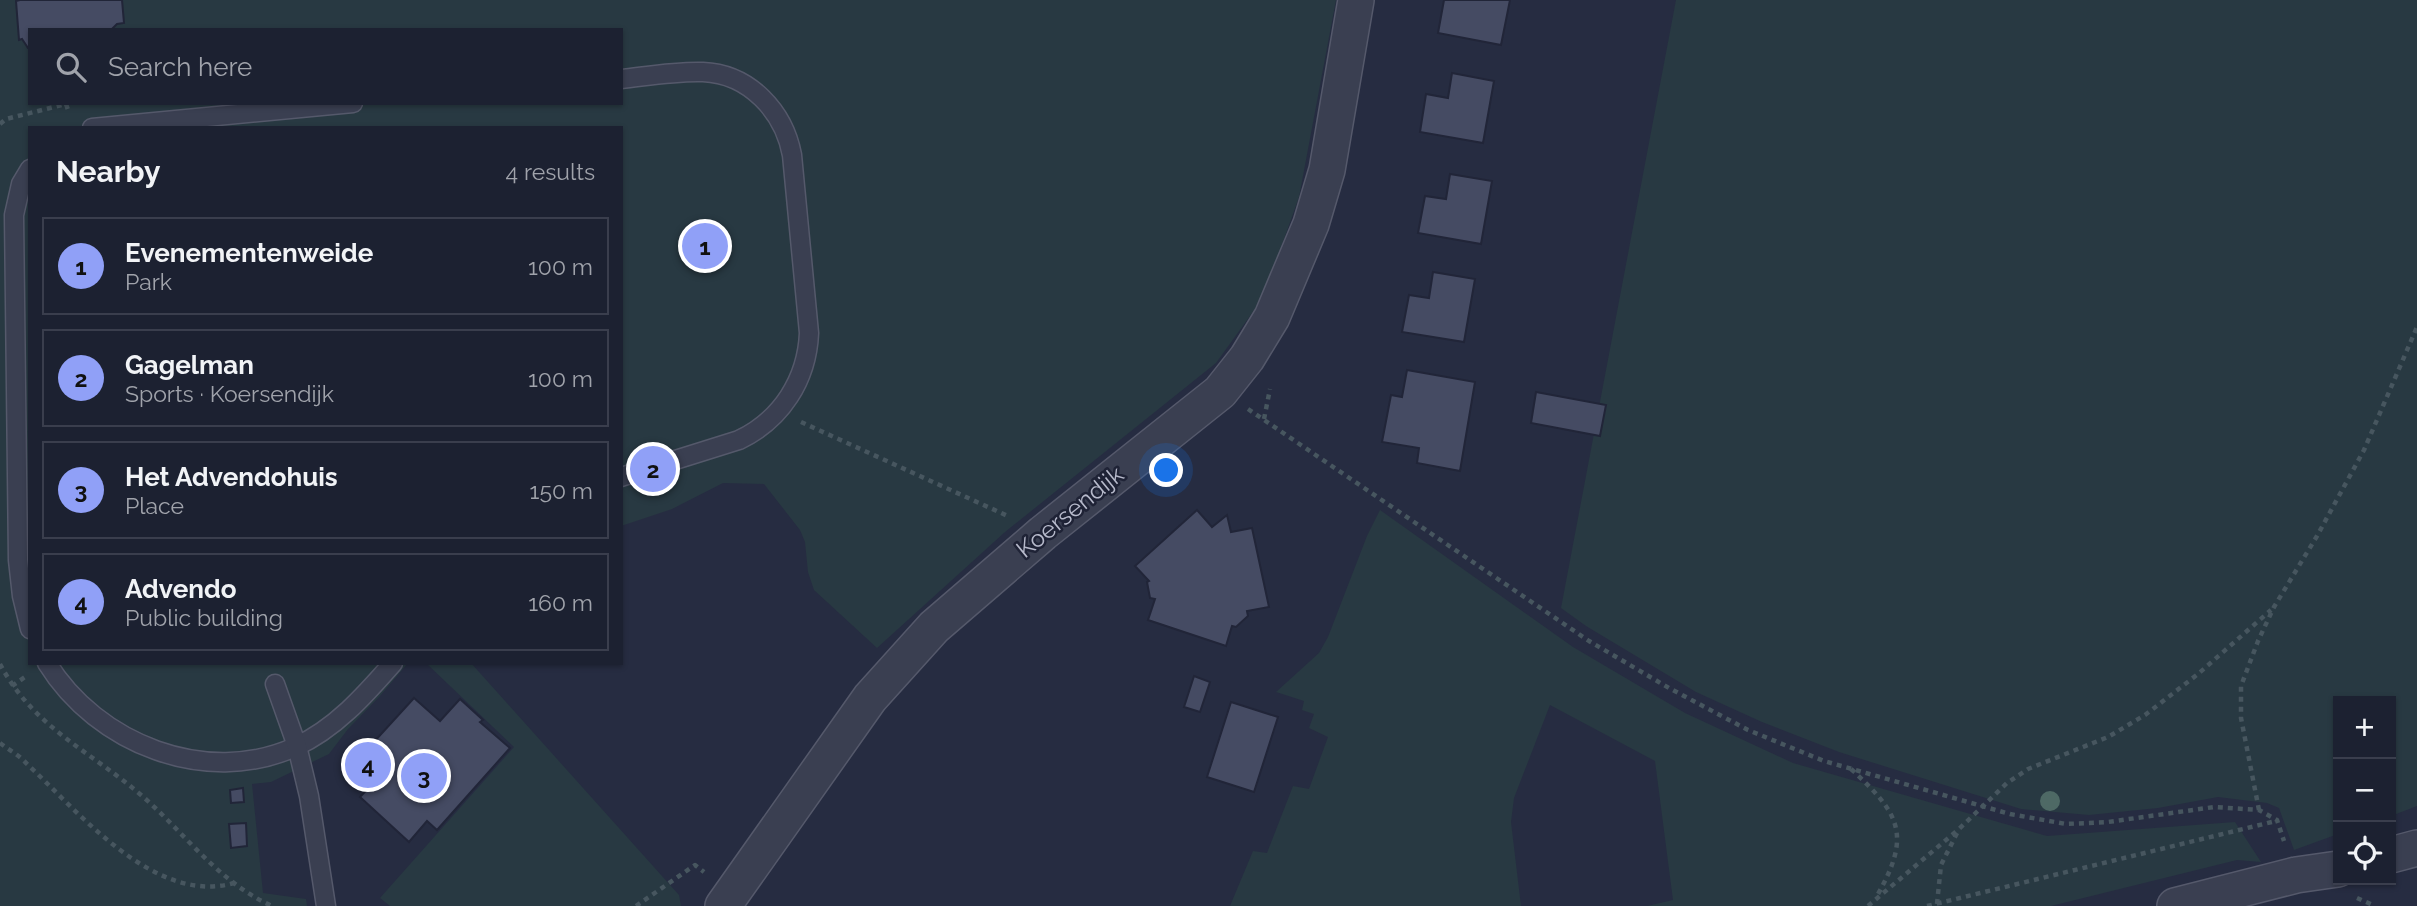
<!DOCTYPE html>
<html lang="en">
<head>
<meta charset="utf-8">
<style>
  body { margin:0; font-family:Raleway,sans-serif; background:#292e3d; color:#f1f3f6 }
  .controls { position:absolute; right:21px; bottom:21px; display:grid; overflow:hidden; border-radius:0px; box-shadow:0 2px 5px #0004 }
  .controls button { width:63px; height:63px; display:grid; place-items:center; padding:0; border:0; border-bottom:2px solid #3a3e4d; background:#1c2131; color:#f1f3f6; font:35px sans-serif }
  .you { position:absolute; left:1167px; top:471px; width:24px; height:24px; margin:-18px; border:5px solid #fff; border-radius:50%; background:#1a73e8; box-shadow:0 0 0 10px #1a73e833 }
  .badge { display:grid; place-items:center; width:46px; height:46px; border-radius:50%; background:#90a0f7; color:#111; font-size:23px; font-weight:700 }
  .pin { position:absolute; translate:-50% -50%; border:4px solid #fff; box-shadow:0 2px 7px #0006 }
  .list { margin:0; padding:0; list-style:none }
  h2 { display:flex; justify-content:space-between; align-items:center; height:91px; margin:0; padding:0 28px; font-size:30px }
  h2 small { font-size:23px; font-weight:400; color:#a0a3ab }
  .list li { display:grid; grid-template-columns:46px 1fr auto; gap:21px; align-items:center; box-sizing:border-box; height:98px; margin:0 14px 14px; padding:0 14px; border:2px solid #3a3e4d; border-radius:0px }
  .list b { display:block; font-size:26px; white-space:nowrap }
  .list p { margin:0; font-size:23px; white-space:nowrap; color:#a0a3ab }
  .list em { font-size:23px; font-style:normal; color:#a0a3ab }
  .icon { flex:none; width:38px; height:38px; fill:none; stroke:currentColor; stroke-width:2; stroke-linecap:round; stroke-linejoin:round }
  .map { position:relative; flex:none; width:2417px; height:906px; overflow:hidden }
  .search { position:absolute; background:#1c2131; box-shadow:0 2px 5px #0004; left:28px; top:28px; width:595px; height:77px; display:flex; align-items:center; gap:18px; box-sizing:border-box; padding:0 24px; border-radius:0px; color:#a0a3ab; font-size:26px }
  .panel { position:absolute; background:#1c2131; box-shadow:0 2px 5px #0004; left:28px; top:126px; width:595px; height:539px; border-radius:0px }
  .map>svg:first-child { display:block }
  .green { fill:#283942; fill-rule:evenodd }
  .building { fill:#454b63; stroke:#212538; stroke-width:2 }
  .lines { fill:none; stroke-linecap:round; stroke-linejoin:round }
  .service-casing { stroke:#55596b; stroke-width:21 }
  .minor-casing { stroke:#55596b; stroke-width:38 }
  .path { stroke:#47565f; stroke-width:4.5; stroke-dasharray:5 5; stroke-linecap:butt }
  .service { stroke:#3a3f51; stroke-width:18 }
  .minor { stroke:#3a3f51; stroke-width:35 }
  .tree { fill:#4e6965 }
  .labels { text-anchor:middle; stroke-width:5; stroke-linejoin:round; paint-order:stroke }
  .street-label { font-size:24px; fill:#b7bacb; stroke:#1f2336 }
</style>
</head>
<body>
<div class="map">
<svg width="2417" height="906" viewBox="0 0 2417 906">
  <rect width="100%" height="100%" fill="#262c41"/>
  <g class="green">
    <path d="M0,0H1336L1299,197L1263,298L1216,363L1005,532L877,648L814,590L808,572L805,542L800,530L764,484L723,483L672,509L621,526V128H30V663H408L380,696L348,729L329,754L271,782L252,784L263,893L306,899L307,906H0ZM30,30H621V103H30Z"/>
    <path d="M1676,0H2417V806L2391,816V701H2338V834L2294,850L2279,808L2267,803L2218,797L2158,808L2089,815L2021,809L1839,752L1762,722L1696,692L1586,626L1561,608Z"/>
    <path d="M1380,510L1573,647L1685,713L1793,763L2047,836L2235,822L2261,862L2237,860L2051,906H1647L1673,900L1655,761L1550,705L1514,798L1511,822L1521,906H1230L1253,851L1267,853L1293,786L1309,789L1328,737L1309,728L1314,714L1302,710L1304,701L1276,692L1319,653L1328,637L1367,536Z"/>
    <path d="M426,663H471L679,895L681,906H390L380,898L514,747Z"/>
  </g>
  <g class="building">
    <path d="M20,0H122L124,23L117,24L111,30H30V48H28L22,39L19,40L16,1Z"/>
    <path d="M1444,0H1510L1501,45L1438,33Z"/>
    <path d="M1452,73L1494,81L1483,143L1420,132L1426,94L1448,98Z"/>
    <path d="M1450,174L1492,181L1481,244L1418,233L1425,196L1446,199Z"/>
    <path d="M1433,272L1475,279L1464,342L1402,332L1409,295L1429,298Z"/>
    <path d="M1407,370L1475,382L1460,471L1417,463L1419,448L1382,442L1391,395L1402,397Z"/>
    <path d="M1536,392L1606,405L1600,436L1531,423Z"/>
    <path d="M1197,510L1212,527L1227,515L1231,532L1252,528L1269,607L1247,611L1248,616L1236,627L1232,626L1226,646L1148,620L1155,599L1150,598L1147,582L1149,581L1135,566Z"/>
    <path d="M1194,676L1210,682L1200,712L1184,707Z"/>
    <path d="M414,698L440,721L460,699L483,720L480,722L510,748L437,830L427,821L409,842L360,797L372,784L352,766Z"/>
    <path d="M1231,702L1278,717L1254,792L1207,777Z"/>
    <path d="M243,788L244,802L231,803L230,790Z"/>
    <path d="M246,823L247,846L231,848L229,824Z"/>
  </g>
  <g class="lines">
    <g class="service-casing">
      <g id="service">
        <path d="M621,79C648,76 676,71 703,72C750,74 784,112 792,155L809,333C807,380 781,420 739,440L621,477"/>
        <path d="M92,128L353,103"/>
        <path d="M30,169L21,184L14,215L18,560L22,596L30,629"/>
        <path d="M47,663C97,744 206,787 295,747C335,729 365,695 393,663"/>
        <path d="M275,684L297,746L309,796L326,906"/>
      </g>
    </g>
    <g class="minor-casing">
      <g id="minor">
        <path d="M2391,855L2417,848"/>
        <path d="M723,906L870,698L934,627L1043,533L1220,392L1247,358L1272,317L1311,224L1327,170L1356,0"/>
        <path d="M2175,906L2296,875L2338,869"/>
      </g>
    </g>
    <g class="path">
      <path d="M0,124L6,119L66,104L69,113"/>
      <path d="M1248,409L1589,641L1669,688L1748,730L1824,761L2010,814L2066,824L2108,822L2214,807L2259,810L2277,820L2284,841"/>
      <path d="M1264,419L1270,389"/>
      <path d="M801,422L1010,517"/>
      <path d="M0,664C33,727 90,751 141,795C184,832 218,882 272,906"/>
      <path d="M12,686L25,677"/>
      <path d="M0,743C9,750 19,755 26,763C77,810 154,906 234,883"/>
      <path d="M1851,769C1899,813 1912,834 1878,894"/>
      <path d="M2259,810L2241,718V686L2258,641L2274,607L2317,536L2364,450L2417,327"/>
      <path d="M2357,898L2375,906"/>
      <path d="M1937,904L1941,865L1957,833"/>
      <path d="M636,906L695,865L704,872"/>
      <path d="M1868,906L1959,829L2007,783L2028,769L2108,737L2145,715L2198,674L2271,610"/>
      <path d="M1927,906L2276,821"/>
    </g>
    <use href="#service" class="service"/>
    <use href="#minor" class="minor"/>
  </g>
  <circle class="tree" cx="2050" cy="801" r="10"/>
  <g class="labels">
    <g class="street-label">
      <text transform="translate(1070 512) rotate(-39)" y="8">Koersendijk</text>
    </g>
  </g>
</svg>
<div class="controls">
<button>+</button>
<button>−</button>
<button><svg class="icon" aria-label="locate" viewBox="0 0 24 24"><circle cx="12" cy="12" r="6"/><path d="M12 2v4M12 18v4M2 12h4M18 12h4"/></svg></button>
</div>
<div class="you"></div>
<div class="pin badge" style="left:705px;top:246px">1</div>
<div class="pin badge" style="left:653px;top:469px">2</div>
<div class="pin badge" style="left:424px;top:776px">3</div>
<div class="pin badge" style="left:368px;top:765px">4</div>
<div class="search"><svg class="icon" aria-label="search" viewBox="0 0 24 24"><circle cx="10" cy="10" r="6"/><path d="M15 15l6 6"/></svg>Search here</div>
<section class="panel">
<h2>Nearby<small>4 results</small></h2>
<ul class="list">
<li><span class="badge">1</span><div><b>Evenementenweide</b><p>Park</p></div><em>100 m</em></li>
<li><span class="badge">2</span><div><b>Gagelman</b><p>Sports · Koersendijk</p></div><em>100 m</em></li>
<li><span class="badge">3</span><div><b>Het Advendohuis</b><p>Place</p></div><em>150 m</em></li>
<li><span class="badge">4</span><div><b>Advendo</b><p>Public building</p></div><em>160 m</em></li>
</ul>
</section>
</div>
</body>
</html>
